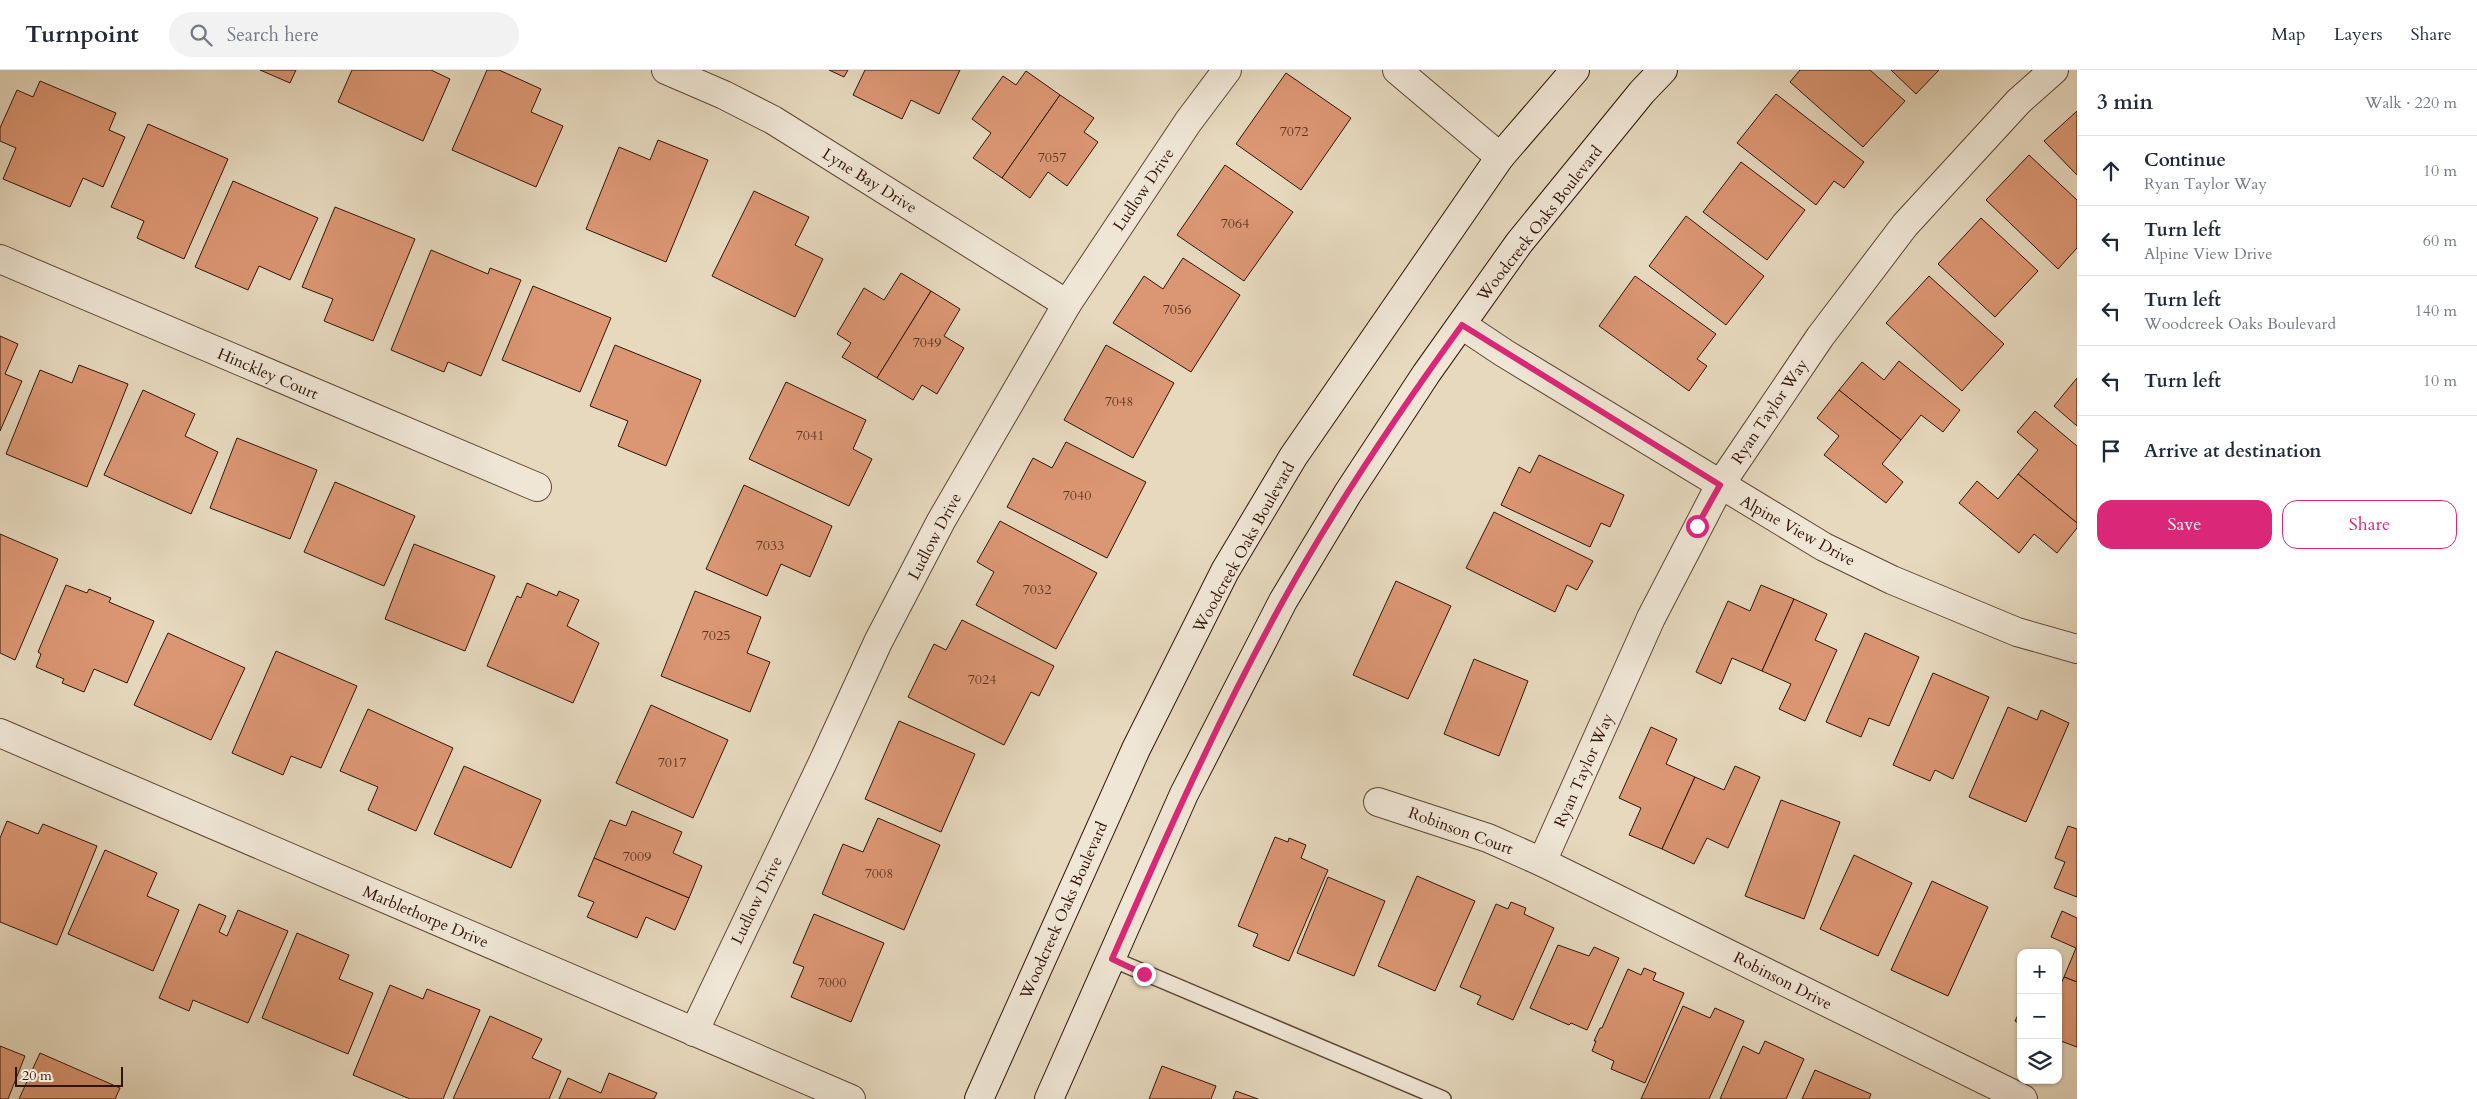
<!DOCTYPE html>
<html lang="en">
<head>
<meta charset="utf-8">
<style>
  body { margin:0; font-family:Cardo,serif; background:#f2f2f3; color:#1f2937 }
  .controls { position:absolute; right:15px; bottom:15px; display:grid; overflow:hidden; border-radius:10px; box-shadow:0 1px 4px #0004 }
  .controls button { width:45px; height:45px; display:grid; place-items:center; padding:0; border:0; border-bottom:1px solid #e0e1e3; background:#fff; color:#1f2937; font:25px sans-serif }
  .scale { position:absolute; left:15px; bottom:12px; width:108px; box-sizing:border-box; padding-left:5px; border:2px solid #321406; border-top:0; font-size:14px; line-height:18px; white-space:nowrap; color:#321406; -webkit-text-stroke:4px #efe6d5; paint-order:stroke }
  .stop { position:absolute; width:15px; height:15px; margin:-11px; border:4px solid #db2777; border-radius:50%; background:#fff }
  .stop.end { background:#db2777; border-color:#fff; box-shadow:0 1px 5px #0008 }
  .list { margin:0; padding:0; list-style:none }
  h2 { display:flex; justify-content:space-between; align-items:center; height:65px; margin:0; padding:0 20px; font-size:21px }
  h2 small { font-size:16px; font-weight:400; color:#747a83 }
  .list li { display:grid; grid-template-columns:32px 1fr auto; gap:15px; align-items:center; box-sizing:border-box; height:70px; padding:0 20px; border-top:1px solid #e0e1e3 }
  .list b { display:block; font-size:19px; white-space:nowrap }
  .list p { margin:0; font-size:16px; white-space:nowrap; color:#747a83 }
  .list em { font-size:16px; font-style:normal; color:#747a83 }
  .actions { display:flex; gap:10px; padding:15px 20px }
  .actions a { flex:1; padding:11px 0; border:1px solid #db2777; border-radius:15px; text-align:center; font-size:18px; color:#db2777 }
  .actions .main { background:#db2777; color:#fff }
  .icon { flex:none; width:28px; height:28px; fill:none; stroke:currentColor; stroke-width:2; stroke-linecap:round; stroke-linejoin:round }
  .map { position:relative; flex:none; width:2077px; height:1029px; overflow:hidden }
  header { display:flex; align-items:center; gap:30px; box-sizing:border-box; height:70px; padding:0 25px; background:#fff; border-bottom:1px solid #e0e1e3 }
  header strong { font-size:24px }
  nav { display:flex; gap:28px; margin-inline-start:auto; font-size:18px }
  .search { width:350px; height:45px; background:#f2f2f3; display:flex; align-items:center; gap:12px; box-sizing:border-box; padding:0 18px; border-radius:28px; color:#747a83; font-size:19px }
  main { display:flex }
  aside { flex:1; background:#fff }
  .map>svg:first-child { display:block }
  .building { fill:#db9673; stroke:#321406 }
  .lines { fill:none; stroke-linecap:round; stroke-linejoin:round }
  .lane-casing { stroke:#5f4534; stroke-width:18 }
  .street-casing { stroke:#5f4534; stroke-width:30 }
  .secondary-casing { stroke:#321406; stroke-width:30 }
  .lane { stroke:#efe6d5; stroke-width:15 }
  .street { stroke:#efe6d5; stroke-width:28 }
  .secondary { stroke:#efe6d5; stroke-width:28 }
  .route { stroke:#db2777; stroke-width:6 }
  .labels { text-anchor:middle; stroke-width:4; stroke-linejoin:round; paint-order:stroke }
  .number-label { font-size:14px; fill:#5c3421 }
  .street-label { font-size:16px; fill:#321406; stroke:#efe6d5 }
</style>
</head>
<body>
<header>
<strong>Turnpoint</strong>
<div class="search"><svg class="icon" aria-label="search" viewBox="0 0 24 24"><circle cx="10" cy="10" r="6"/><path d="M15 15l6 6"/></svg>Search here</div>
<nav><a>Map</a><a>Layers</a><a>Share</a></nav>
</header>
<main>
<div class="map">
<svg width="2077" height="1029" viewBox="0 0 2077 1029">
  <rect width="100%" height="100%" fill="#e6d9be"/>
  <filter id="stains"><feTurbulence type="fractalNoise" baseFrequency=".004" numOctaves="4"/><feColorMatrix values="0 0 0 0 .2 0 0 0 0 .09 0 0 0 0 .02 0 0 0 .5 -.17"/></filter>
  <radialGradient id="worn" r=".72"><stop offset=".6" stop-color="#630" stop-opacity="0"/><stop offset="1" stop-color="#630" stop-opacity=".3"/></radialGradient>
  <g class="building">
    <path d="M260,0H296L290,13Z"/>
    <path d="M352,0H431L450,9L423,71L338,32Z"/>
    <path d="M487,0H499L541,19L531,42L563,56L536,117L452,80Z"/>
    <path d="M829,0H848L844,7Z"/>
    <path d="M865,0H960L939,44L911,30L902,49L853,25Z"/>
    <path d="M1800,0H1870L1905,31L1863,77L1790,12Z"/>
    <path d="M1891,0H1939L1916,24Z"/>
    <path d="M1026,1L1060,25L1002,108L973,88L991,63L972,49L1003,6L1016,15Z"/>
    <path d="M1286,3L1351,48L1301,120L1236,74Z"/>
    <path d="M40,11L116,43L109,60L125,67L103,117L83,108L70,137L3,109L16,78L0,71V58L17,20L33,27Z"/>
    <path d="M1776,24L1864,92L1844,118L1834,111L1816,135L1737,73Z"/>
    <path d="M1060,25L1094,48L1084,62L1098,72L1067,116L1048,102L1030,128L1002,108Z"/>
    <path d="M2077,41V105L2044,71Z"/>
    <path d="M148,54L228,89L184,189L137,168L144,151L111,137Z"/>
    <path d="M658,70L708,90L666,192L586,159L619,77L650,90Z"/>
    <path d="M2029,85L2077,130V178L2058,199L1986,130Z"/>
    <path d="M1741,92L1805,140L1767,190L1703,142Z"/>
    <path d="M1225,95L1293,142L1244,211L1177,165Z"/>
    <path d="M233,111L318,148L290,210L259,196L248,220L195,197Z"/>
    <path d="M754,121L809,147L795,175L823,189L795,247L712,206Z"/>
    <path d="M335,137L415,169L373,271L324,251L333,229L302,217Z"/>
    <path d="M1686,146L1764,206L1726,255L1649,196Z"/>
    <path d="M1981,148L2038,201L1995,247L1938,194Z"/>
    <path d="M431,180L488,204L490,198L521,210L481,306L448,292L444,302L391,280Z"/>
    <path d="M1183,188L1240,225L1191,302L1113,253L1144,206L1163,219Z"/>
    <path d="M901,203L931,221L877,308L842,287L851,273L837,264L864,218L884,230Z"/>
    <path d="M1635,206L1716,264L1697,289L1707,296L1689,321L1599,256Z"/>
    <path d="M1929,206L2004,274L1962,321L1886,253Z"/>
    <path d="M533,216L611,248L580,322L502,290Z"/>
    <path d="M931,221L960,239L944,266L964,278L937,324L922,315L913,330L877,308Z"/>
    <path d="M0,266L18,274L5,304L22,311L0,361Z"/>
    <path d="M615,275L701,310L666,396L618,376L628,351L590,336Z"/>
    <path d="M1106,275L1174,313L1133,388L1064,350Z"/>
    <path d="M1899,291L1960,340L1943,362L1921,345L1901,370L1839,320L1862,292L1884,310Z"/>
    <path d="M79,295L128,314L87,417L6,384L40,300L72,313Z"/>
    <path d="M2077,308V356L2054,336Z"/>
    <path d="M786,312L866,350L853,379L872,389L849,436L749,389Z"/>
    <path d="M143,320L195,344L185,366L218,382L191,444L104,405Z"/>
    <path d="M1839,320L1901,370L1882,394L1903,412L1886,433L1824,385L1839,366L1817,348Z"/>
    <path d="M2035,341L2077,376V453L2018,404L2038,380L2017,362Z"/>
    <path d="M237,368L317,400L290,469L210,438Z"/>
    <path d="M1066,372L1146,412L1107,488L1007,437L1033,388L1052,398Z"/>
    <path d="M1539,385L1624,425L1610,457L1601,453L1590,477L1501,435L1519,397L1530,403Z"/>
    <path d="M2018,404L2077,453V458L2057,483L2034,464L2019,483L1959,433L1977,411L1998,429Z"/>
    <path d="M335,412L415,446L384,516L304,482Z"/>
    <path d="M744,415L832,456L810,507L781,494L767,526L706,499Z"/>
    <path d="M1494,442L1593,491L1577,520L1567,515L1555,542L1466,498Z"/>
    <path d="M1000,451L1097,503L1056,579L976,535L994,502L977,492Z"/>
    <path d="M0,464L58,489L15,590L0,583Z"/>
    <path d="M414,474L495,506L465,581L385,549Z"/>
    <path d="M1396,511L1451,536L1408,629L1353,605Z"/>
    <path d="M527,513L557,526L559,521L579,530L567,556L599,573L573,633L487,596L517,526L521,528Z"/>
    <path d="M66,515L87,523L89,519L111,528L109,532L154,551L127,613L94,599L84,622L62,613L64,609L36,597L41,584L38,582Z"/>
    <path d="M1761,515L1794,529L1762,601L1732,588L1721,614L1696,602L1728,531L1750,541Z"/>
    <path d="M695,521L761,547L747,583L770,592L750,642L661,606Z"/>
    <path d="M1794,529L1827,544L1815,570L1837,580L1805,651L1779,639L1791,614L1762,601Z"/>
    <path d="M962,550L1054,596L1039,626L1031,622L1004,675L908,627L934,574L946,580Z"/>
    <path d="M168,563L245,598L211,670L134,635Z"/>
    <path d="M1865,563L1919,587L1889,656L1869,648L1861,667L1826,652Z"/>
    <path d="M276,581L357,616L321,698L291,686L283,705L232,683Z"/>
    <path d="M1474,589L1528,611L1499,686L1444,664Z"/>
    <path d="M1933,603L1989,627L1953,709L1935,700L1930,711L1893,695Z"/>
    <path d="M651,635L728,670L693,748L616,713Z"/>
    <path d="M2008,637L2037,650L2041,640L2069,653L2026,752L1969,727Z"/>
    <path d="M368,639L453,678L416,761L368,740L378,717L340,701Z"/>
    <path d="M899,651L975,684L941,762L865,729Z"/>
    <path d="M1651,657L1677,669L1666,694L1695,707L1662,779L1629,765L1641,738L1619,728Z"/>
    <path d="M464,696L541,730L511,798L434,764Z"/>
    <path d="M1735,696L1760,707L1728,778L1707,768L1694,794L1662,779L1695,707L1724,720Z"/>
    <path d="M1781,730L1840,752L1804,849L1745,826Z"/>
    <path d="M632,741L682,762L673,783L702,796L689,828L594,788L610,750L626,756Z"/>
    <path d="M878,748L940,775L904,860L822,824L843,774L863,782Z"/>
    <path d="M7,751L38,764L43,754L97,776L57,875L0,852V768Z"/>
    <path d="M2068,756L2077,759V827L2054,818L2065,792L2055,788Z"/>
    <path d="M1275,767L1288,772L1289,768L1306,775L1301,788L1328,800L1289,891L1253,876L1258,864L1238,856Z"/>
    <path d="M105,780L157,803L147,826L179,840L153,901L68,864Z"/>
    <path d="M1854,785L1912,813L1878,886L1820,859Z"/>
    <path d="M594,788L689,828L675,860L646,847L637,868L587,847L594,832L578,826Z"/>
    <path d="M1417,806L1475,831L1435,921L1378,896Z"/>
    <path d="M1328,807L1385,831L1354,906L1297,883Z"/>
    <path d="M1932,811L1988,837L1948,926L1891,900Z"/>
    <path d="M1511,832L1526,838L1524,844L1554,858L1513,950L1477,934L1481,926L1460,917L1496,834L1508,839Z"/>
    <path d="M199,834L226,846L219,862L227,866L238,840L288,861L248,953L193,930L189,941L159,928Z"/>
    <path d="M2062,841L2077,848V912L2064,907L2076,878L2051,867Z"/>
    <path d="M814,844L884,873L851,952L791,927L804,897L793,893Z"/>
    <path d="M297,863L349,885L339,909L373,923L348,984L262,948Z"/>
    <path d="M1558,875L1589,886L1594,877L1619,888L1587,960L1571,953L1569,955L1530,938Z"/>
    <path d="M1644,898L1656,903L1653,910L1684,923L1645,1013L1611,999L1614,991L1592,981L1596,971H1594L1600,958H1602L1628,899L1641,905Z"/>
    <path d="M2064,907L2077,912V977L2058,970V920Z"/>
    <path d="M390,915L423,929L427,919L480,940L443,1029H410L353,1005Z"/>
    <path d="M1683,936L1710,948L1715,938L1744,951L1709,1029H1641Z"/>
    <path d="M2021,939V954L2015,951Z"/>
    <path d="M490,946L542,969L532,988L561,1001L549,1029H453Z"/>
    <path d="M1765,971L1804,989L1786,1029H1720L1743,976L1759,984Z"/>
    <path d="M0,976L25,986L8,1029H0Z"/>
    <path d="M40,983L120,1018L115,1029H19Z"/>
    <path d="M1162,996L1216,1016L1211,1029H1149Z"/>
    <path d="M1815,1000L1871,1024L1869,1029H1802Z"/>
    <path d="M609,1003L657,1023L654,1029H559L568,1008L601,1023Z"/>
    <path d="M1236,1021L1258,1029H1233Z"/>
  </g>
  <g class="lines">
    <g class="lane-casing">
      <path id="lane" d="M1112,889L1443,1029"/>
    </g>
    <g class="street-casing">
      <g id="street">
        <path d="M666,0L724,25L773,50L1067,234"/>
        <path d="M1397,0L1500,87"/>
        <path d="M0,189L537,417"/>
        <path d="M1462,255L1504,283L1824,477L1892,510L2017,562L2077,579"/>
        <path d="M0,663L851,1029"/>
        <path d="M1378,732L1488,768L1542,792L2023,1029"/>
        <path d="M1542,792L1651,548L1720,415L1820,267L1905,155L2019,31L2054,0"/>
        <path d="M694,962L823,692L878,572L941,451L1067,234L1188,52L1227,0"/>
      </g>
    </g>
    <g class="secondary-casing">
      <g id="secondary">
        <path d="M979,1029L1136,679L1225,501L1293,387L1500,87L1575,0"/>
        <path d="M1049,1029L1184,724L1283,531L1348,423L1426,304L1519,173L1642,22L1663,0"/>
      </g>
    </g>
    <use href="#lane" class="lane"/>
    <use href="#street" class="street"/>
    <use href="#secondary" class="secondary"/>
  </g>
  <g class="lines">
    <path class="route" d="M1144,904L1112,889C1165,768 1219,647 1283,531C1336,435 1398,343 1462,255L1720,415L1697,456"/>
  </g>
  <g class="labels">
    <g class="number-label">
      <text x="1294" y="66">7072</text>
      <text x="1052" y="92">7057</text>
      <text x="1235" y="158">7064</text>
      <text x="1177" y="244">7056</text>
      <text x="927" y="277">7049</text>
      <text x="1119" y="336">7048</text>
      <text x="810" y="370">7041</text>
      <text x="1077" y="430">7040</text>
      <text x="770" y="480">7033</text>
      <text x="1037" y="524">7032</text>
      <text x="716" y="570">7025</text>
      <text x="982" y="614">7024</text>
      <text x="672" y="697">7017</text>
      <text x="637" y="791">7009</text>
      <text x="879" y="808">7008</text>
      <text x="832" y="917">7000</text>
    </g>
    <g class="street-label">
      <text transform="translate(870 110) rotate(32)" y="6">Lyne Bay Drive</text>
      <text transform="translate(1143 119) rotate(-56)" y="6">Ludlow Drive</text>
      <text transform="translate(1539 153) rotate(-52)" y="6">Woodcreek Oaks Boulevard</text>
      <text transform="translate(268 303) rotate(23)" y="6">Hinckley Court</text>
      <text transform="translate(1769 341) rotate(-56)" y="6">Ryan Taylor Way</text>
      <text transform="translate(1798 460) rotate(29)" y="6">Alpine View Drive</text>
      <text transform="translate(934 466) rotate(-62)" y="6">Ludlow Drive</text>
      <text transform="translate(1243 477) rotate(-61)" y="6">Woodcreek Oaks Boulevard</text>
      <text transform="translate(1583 700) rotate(-66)" y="6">Ryan Taylor Way</text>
      <text transform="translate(1461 760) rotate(20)" y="6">Robinson Court</text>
      <text transform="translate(756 830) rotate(-64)" y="6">Ludlow Drive</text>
      <text transform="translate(1063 840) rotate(-66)" y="6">Woodcreek Oaks Boulevard</text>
      <text transform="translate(426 846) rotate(23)" y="6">Marblethorpe Drive</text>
      <text transform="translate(1783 910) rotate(27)" y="6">Robinson Drive</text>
    </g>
  </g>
  <rect width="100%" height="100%" filter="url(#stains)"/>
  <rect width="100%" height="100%" fill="url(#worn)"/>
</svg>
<div class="controls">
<button>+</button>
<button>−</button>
<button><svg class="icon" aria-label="layers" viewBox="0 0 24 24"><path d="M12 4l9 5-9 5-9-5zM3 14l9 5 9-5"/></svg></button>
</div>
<div class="scale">20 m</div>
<div class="stop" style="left:1697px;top:456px"></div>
<div class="stop end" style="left:1144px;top:904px"></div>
</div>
<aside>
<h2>3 min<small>Walk · 220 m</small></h2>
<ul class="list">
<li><svg class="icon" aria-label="ahead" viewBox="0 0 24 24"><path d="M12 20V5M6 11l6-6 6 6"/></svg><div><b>Continue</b><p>Ryan Taylor Way</p></div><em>10 m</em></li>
<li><svg class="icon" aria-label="left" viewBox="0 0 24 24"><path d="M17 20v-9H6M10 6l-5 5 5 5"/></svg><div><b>Turn left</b><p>Alpine View Drive</p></div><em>60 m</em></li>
<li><svg class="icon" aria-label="left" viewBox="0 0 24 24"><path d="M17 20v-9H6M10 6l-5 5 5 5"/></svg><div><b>Turn left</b><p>Woodcreek Oaks Boulevard</p></div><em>140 m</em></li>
<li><svg class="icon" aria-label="left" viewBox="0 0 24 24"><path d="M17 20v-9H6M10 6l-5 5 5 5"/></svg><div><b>Turn left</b></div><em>10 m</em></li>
<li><svg class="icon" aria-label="arrive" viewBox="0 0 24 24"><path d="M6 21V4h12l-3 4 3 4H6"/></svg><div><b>Arrive at destination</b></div></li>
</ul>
<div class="actions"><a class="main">Save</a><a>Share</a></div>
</aside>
</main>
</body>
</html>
